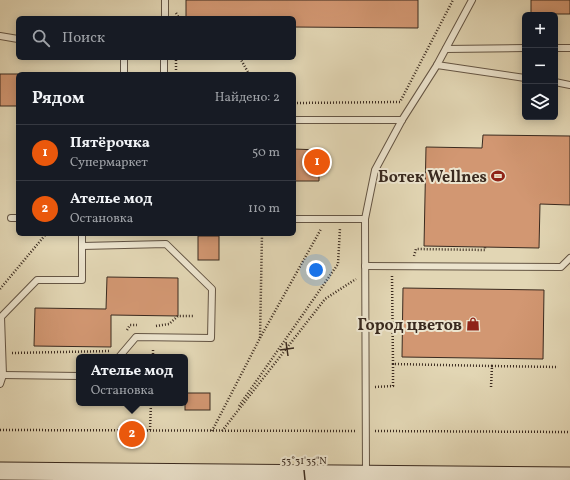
<!DOCTYPE html>
<html lang="ru">
<head>
<meta charset="utf-8">
<style>
  body { margin:0; font-family:Vollkorn,serif; background:#242831; color:#f1f3f6 }
  .controls { position:absolute; right:12px; top:12px; display:grid; overflow:hidden; border-radius:6px; box-shadow:0 2px 10px #0003 }
  .controls button { width:36px; height:36px; display:grid; place-items:center; padding:0; border:0; border-bottom:1px solid #363941; background:#171b24; color:#f1f3f6; font:20px sans-serif }
  .you { position:absolute; left:316px; top:270px; width:14px; height:14px; margin:-10px; border:3px solid #fff; border-radius:50%; background:#1a73e8; box-shadow:0 0 0 6px #1a73e833 }
  .badge { display:grid; place-items:center; width:26px; height:26px; border-radius:50%; background:#ea580c; color:#fff; font-size:13px; font-weight:700 }
  .pin { position:absolute; translate:-50% -50%; border:2px solid #fff; box-shadow:0 1px 4px #0006 }
  .popup { position:absolute; left:76px; top:354px; width:112px; height:52px; box-sizing:border-box; display:grid; place-content:center; border-radius:6px; background:#171b24; filter:drop-shadow(0 1px 3px #0005); font-size:13px; white-space:nowrap; color:#9ea1a6 }
  .popup b { font-size:15px; color:#f1f3f6 }
  .popup::after { content:''; position:absolute; left:50%; top:100%; margin-left:-8px; border:8px solid transparent; border-top-color:#171b24 }
  .list { margin:0; padding:0; list-style:none }
  h2 { display:flex; justify-content:space-between; align-items:center; height:52px; margin:0; padding:0 16px; font-size:17px }
  h2 small { font-size:13px; font-weight:400; color:#9ea1a6 }
  .list li { display:grid; grid-template-columns:26px 1fr auto; gap:12px; align-items:center; box-sizing:border-box; height:56px; padding:0 16px; border-top:1px solid #363941 }
  .list b { display:block; font-size:15px; white-space:nowrap }
  .list p { margin:0; font-size:13px; white-space:nowrap; color:#9ea1a6 }
  .list em { font-size:13px; font-style:normal; color:#9ea1a6 }
  .icon { flex:none; width:22px; height:22px; fill:none; stroke:currentColor; stroke-width:2; stroke-linecap:round; stroke-linejoin:round }
  .map { position:relative; flex:none; width:570px; height:480px; overflow:hidden }
  .search { position:absolute; background:#171b24; box-shadow:0 2px 10px #0003; left:16px; top:16px; width:280px; height:44px; display:flex; align-items:center; gap:10px; box-sizing:border-box; padding:0 14px; border-radius:6px; color:#9ea1a6; font-size:15px }
  .panel { position:absolute; background:#171b24; box-shadow:0 2px 10px #0003; left:16px; top:72px; width:280px; height:164px; border-radius:6px }
  .map>svg:first-child { display:block }
  .building { fill:#d29772; stroke:#3a2a1f }
  .lines { fill:none; stroke-linecap:round; stroke-linejoin:round }
  .service-casing { stroke:#645544; stroke-width:8 }
  .secondary-casing { stroke:#3a2a1f; stroke-width:19 }
  .path { stroke:#3a2a1f; stroke-width:2.5; stroke-dasharray:1 2; stroke-linecap:butt }
  .service { stroke:#ece4ce; stroke-width:6 }
  .secondary { stroke:#ece4ce; stroke-width:17 }
  .ticks { fill:none; stroke:#3a2a1f; stroke-width:1.5 }
  .labels { text-anchor:middle; stroke-width:4; stroke-linejoin:round; paint-order:stroke }
  .poi-label { font-size:16px; font-weight:bold; fill:#3a2a1f; stroke:#ece4ce; text-anchor:end }
  .ticks-label { font-size:10px; text-anchor:middle; fill:#3a2a1f; stroke:#ece4ce; stroke-width:4; stroke-linejoin:round; paint-order:stroke }
</style>
</head>
<body>
<div class="map">
<svg width="570" height="480" viewBox="0 0 570 480">
  <rect width="100%" height="100%" fill="#e2d6b4"/>
  <filter id="stains"><feTurbulence type="fractalNoise" baseFrequency=".005" numOctaves="4"/><feColorMatrix values="0 0 0 0 .2 0 0 0 0 .09 0 0 0 0 .02 0 0 0 .5 -.17"/></filter>
  <radialGradient id="worn" r=".72"><stop offset=".6" stop-color="#630" stop-opacity="0"/><stop offset="1" stop-color="#630" stop-opacity=".3"/></radialGradient>
  <g class="building">
    <path d="M186,0H418V28L294,27V18H186Z"/>
    <rect x="531" y="0" width="39" height="14"/>
    <rect x="0" y="74" width="18" height="32"/>
    <path d="M483,135L570,136V205L540,204L539,248L424,246L426,147L482,148Z"/>
    <path d="M294,149L319,150V181H294Z"/>
    <rect x="198" y="236" width="21" height="24"/>
    <path d="M107,277L178,278V316L111,315V347L34,346L35,308L106,309Z"/>
    <path d="M403,288L544,290L543,359L402,357Z"/>
    <rect x="185" y="393" width="25" height="17"/>
  </g>
  <g class="lines">
    <g class="service-casing">
      <g id="service">
        <path d="M165,18V0"/>
        <path d="M0,36L18,39"/>
        <path d="M555,48H570"/>
        <path d="M446,49L525,48"/>
        <path d="M124,58V74"/>
        <path d="M437,65L525,78"/>
        <path d="M164,74V58"/>
        <path d="M555,82L570,85"/>
        <path d="M294,120H402"/>
        <path d="M11,218H18"/>
        <path d="M294,219H365"/>
        <path d="M82,246L166,244L212,289L211,338L136,337L119,357"/>
        <path d="M365,266L561,267L570,258"/>
        <path d="M3,375L79,376"/>
        <path d="M0,384L3,375L1,317L37,280H82V234"/>
        <path d="M366,474L365,219L375,170L402,120L437,65L472,0"/>
      </g>
    </g>
    <g class="secondary-casing">
      <path id="secondary" d="M0,471L570,476"/>
    </g>
    <g class="path">
      <path d="M176,13L179,18"/>
      <path d="M240,58L249,74"/>
      <path d="M176,73V58"/>
      <path d="M294,103L400,102L453,0"/>
      <path d="M414,256L416,249L485,250V247"/>
      <path d="M392,276L393,364"/>
      <path d="M0,289L46,234"/>
      <path d="M156,326L169,324L178,316H194"/>
      <path d="M127,330L130,325H137"/>
      <path d="M260,338L321,229"/>
      <path d="M12,353L111,351"/>
      <path d="M153,357V348"/>
      <path d="M375,387L393,386V364L492,366"/>
      <path d="M491,387L492,366L558,367"/>
      <path d="M239,406L338,264L340,228"/>
      <path d="M0,430L356,431"/>
      <path d="M150,430L151,403"/>
      <path d="M212,431L260,338L262,234"/>
      <path d="M222,431L325,299L356,279"/>
      <path d="M375,431L570,432"/>
    </g>
    <use href="#service" class="service"/>
    <use href="#secondary" class="secondary"/>
  </g>
  <path class="ticks" d="M286,342L288,356M280,350L294,348M304,470L305,480"/>
  <defs>
    <g id="stadium-bare" transform="scale(1.08)"><path d="M0-5a6.5 5 0 1 0 0 10a6.5 5 0 1 0 0-10ZM-3.5-1.8h7v3.6h-7Z" fill="#8f2418" stroke="#ece4ce" stroke-width="2.5" paint-order="stroke"/></g>
    <g id="shop-bare" transform="scale(1.08)"><path d="M-5-2.5h2.3a2.7 3.5 0 0 1 5.4 0H5L5.5 6h-11ZM-1.5-2.5h3a1.5 2.3 0 0 0-3 0Z" fill="#8f2418" stroke="#ece4ce" stroke-width="2.5" paint-order="stroke"/></g>
  </defs>
  <g fill-rule="evenodd">
    <use href="#stadium-bare" x="498" y="176"/>
    <use href="#shop-bare" x="473" y="324"/>
  </g>
  <g class="labels">
    <g class="poi-label">
      <text x="487" y="182">Ботек Wellnes</text>
      <text x="462" y="330">Город цветов</text>
    </g>
  </g>
  <g class="ticks-label">
    <text x="304" y="464">53°31'35"N</text>
  </g>
  <rect width="100%" height="100%" filter="url(#stains)"/>
  <rect width="100%" height="100%" fill="url(#worn)"/>
</svg>
<div class="controls">
<button>+</button>
<button>−</button>
<button><svg class="icon" aria-label="layers" viewBox="0 0 24 24"><path d="M12 4l9 5-9 5-9-5zM3 14l9 5 9-5"/></svg></button>
</div>
<div class="you"></div>
<div class="pin badge" style="left:317px;top:162px">1</div>
<div class="pin badge" style="left:132px;top:434px">2</div>
<div class="popup"><b>Ателье мод</b>Остановка</div>
<div class="search"><svg class="icon" aria-label="search" viewBox="0 0 24 24"><circle cx="10" cy="10" r="6"/><path d="M15 15l6 6"/></svg>Поиск</div>
<section class="panel">
<h2>Рядом<small>Найдено: 2</small></h2>
<ul class="list">
<li><span class="badge">1</span><div><b>Пятёрочка</b><p>Супермаркет</p></div><em>50 m</em></li>
<li><span class="badge">2</span><div><b>Ателье мод</b><p>Остановка</p></div><em>110 m</em></li>
</ul>
</section>
</div>
</body>
</html>
